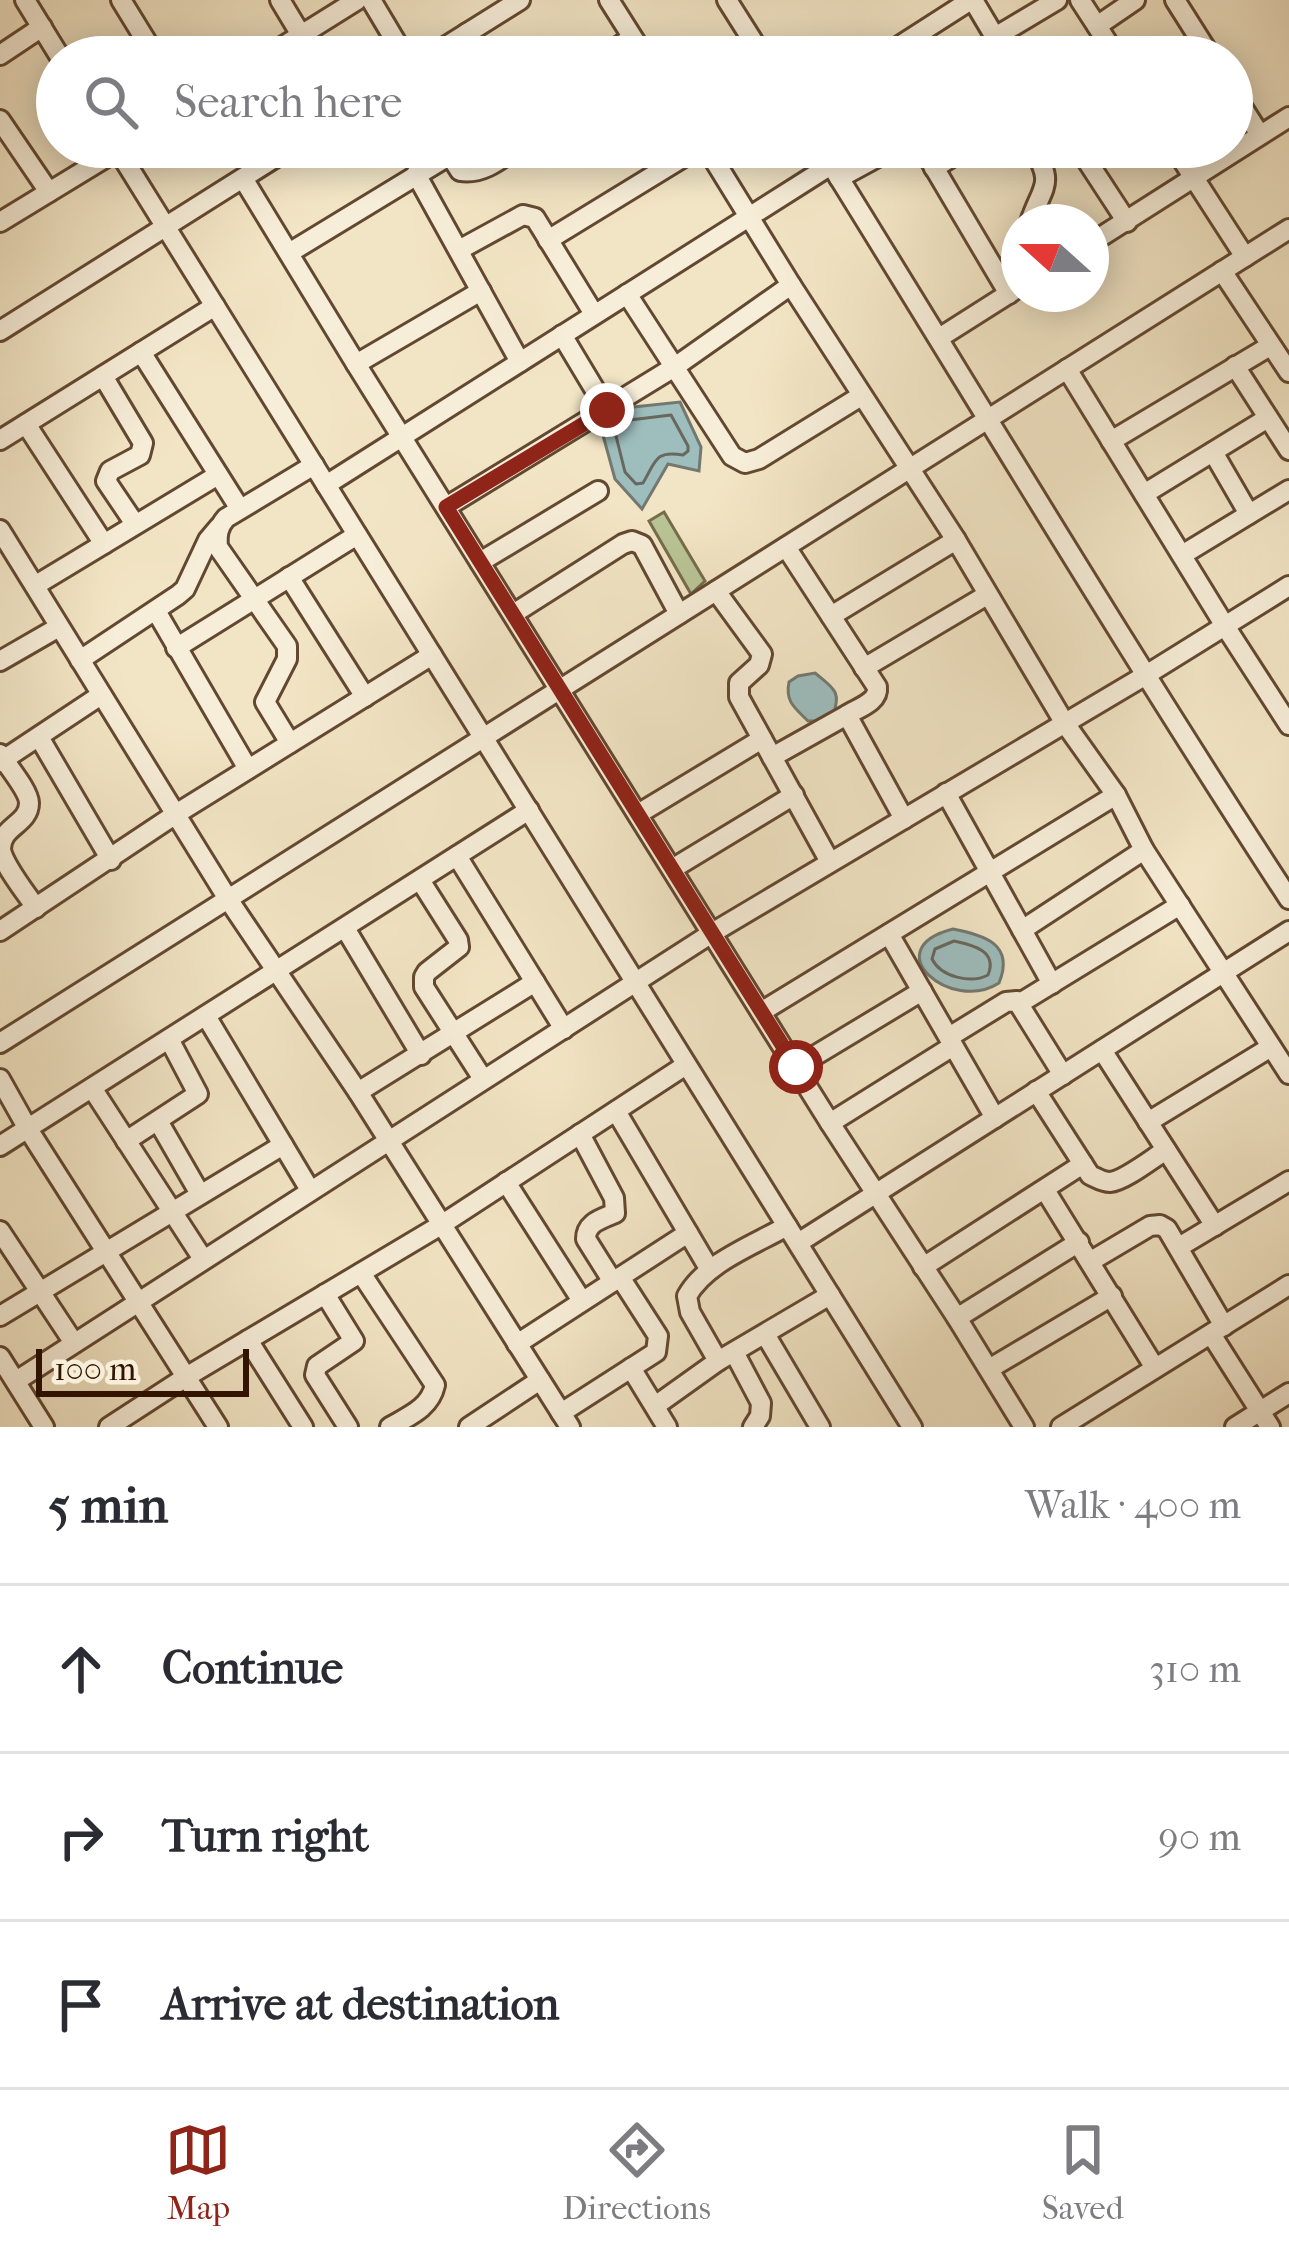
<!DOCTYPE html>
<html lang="en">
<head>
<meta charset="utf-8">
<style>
  body { margin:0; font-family:"IM FELL French Canon",serif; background:#f7f7f7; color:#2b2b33 }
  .compass { position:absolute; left:1001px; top:204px; width:108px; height:108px; border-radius:50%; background:#fff; box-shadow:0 6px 30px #0003; rotate:291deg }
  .scale { position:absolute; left:36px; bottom:30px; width:213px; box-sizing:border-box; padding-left:12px; border:6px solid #331400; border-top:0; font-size:33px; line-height:42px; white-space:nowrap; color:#331400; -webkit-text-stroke:9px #f7eed9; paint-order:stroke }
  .stop { position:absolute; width:36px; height:36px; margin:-27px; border:9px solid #8f2418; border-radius:50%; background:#fff }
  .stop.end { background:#8f2418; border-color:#fff; box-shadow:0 3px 12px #0008 }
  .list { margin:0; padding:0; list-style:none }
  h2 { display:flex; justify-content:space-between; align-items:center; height:156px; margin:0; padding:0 48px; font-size:51px }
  h2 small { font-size:39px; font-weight:400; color:#7c7c81 }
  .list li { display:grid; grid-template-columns:78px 1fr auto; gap:36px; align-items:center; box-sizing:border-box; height:168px; padding:0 48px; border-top:3px solid #e1e1e2 }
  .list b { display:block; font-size:45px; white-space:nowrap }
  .list em { font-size:39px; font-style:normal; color:#7c7c81 }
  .icon { flex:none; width:66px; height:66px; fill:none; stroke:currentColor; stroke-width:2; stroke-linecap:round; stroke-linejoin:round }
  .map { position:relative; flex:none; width:1289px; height:1427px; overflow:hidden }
  .search { position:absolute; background:#fff; box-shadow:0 6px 30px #0003; left:36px; right:36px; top:36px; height:132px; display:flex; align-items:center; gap:30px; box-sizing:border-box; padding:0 42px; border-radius:66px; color:#7c7c81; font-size:45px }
  .sheet { height:660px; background:#fff }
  nav { display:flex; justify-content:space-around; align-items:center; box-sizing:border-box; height:168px; border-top:3px solid #e1e1e2; background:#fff; font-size:33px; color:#7c7c81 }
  nav a { display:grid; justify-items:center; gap:6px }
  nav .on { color:#8f2418 }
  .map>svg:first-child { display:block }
  .green { fill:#b9c596; stroke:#766c4b; stroke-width:3 }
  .water { fill:#9ebdbd; stroke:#737971; stroke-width:3 }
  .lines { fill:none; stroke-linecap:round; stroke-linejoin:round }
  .shore { stroke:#68685e; stroke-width:3 }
  .minor-casing { stroke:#634831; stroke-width:24 }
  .minor { stroke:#f7eed9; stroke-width:18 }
  .route { stroke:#8f2418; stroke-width:15 }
</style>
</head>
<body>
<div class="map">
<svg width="1289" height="1427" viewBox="0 0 1289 1427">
  <rect width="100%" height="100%" fill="#f2e5c5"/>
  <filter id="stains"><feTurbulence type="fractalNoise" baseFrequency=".00167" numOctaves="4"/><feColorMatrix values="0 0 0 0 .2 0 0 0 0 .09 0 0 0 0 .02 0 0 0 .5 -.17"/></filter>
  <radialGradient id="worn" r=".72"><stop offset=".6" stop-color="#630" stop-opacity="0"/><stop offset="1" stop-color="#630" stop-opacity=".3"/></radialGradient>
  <path class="green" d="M664,512L705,581L691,594L649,521Z"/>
  <g class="water">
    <path d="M680,402L701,447L699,471L668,464L642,509L615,479L601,428L624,408Z"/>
    <path d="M815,673C833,688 842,691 833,715L823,721H808C795,708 785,702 789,682L798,676Z"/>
    <path d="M953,929C984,935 1015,944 999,983C951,1014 875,949 953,929Z"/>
  </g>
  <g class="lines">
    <g class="shore">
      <path d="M671,415L688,446V451L683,455C655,450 656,461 643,483L636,484L625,472L615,432L630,420Z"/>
      <path d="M954,941C973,945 998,951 988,975C971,984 941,977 932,959L935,949Z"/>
    </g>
    <g class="minor-casing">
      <g id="minor">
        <path d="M25,0L60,57"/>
        <path d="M121,0L156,57"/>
        <path d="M280,0L301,35"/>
        <path d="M371,0L405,57"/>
        <path d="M609,0L645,57"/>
        <path d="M727,0L763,57"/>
        <path d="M973,0L995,37"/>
        <path d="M1080,0L1117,57"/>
        <path d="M1175,0L1211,57"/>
        <path d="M1097,26L1135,0"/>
        <path d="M467,33L483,57"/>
        <path d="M0,55L42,27"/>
        <path d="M266,57L357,0"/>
        <path d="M429,57L520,0"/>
        <path d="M602,57L632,38"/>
        <path d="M882,57L971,0"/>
        <path d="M978,57L995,37L1057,0"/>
        <path d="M1232,91L1260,135"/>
        <path d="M0,120L49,192"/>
        <path d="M116,147L912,1427"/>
        <path d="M445,147L460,171C482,175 501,159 518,147"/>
        <path d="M706,147L791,285L956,540L1064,722L1116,795L1144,850L1289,1074"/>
        <path d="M820,147C976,398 1127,651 1289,899"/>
        <path d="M922,147L1009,294"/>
        <path d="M1078,147L1127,222"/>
        <path d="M1174,147L1245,257"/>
        <path d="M934,168L968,147"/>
        <path d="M416,174L520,362"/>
        <path d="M839,178L896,147"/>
        <path d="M244,180L356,364L830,1123L957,1318L1024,1427"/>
        <path d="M0,222L123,147"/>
        <path d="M1030,222C1043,184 1055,186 1033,147"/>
        <path d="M548,240L700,147"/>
        <path d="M1091,243L1289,117"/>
        <path d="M459,250L523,215L535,218L594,314"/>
        <path d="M289,253L450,155"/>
        <path d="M1222,271L1289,372"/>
        <path d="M627,294L732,456L745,463L759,459L861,396"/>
        <path d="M0,331L292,147"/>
        <path d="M562,335L607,410"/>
        <path d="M939,338L1016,289"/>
        <path d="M141,352L240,509"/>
        <path d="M356,364L481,291"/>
        <path d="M1235,366L1289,450"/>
        <path d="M1067,369L1225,626L1289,725"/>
        <path d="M103,376L143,443L140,455L110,471L106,481L135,524"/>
        <path d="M26,424L104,544"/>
        <path d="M0,440L215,306"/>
        <path d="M1111,441L1270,346"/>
        <path d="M1213,452L1249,514"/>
        <path d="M326,485L831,165"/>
        <path d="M1144,494L1268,418"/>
        <path d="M446,507L676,366L791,285"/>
        <path d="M0,530L228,899L358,1092L570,1427"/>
        <path d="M786,547L877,687C879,702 858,708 847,715"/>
        <path d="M1182,555L1289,490"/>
        <path d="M480,562L598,491"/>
        <path d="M289,577L365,697"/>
        <path d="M36,585L218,475"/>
        <path d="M716,591L762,654L759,665L739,683V697L830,862"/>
        <path d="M154,613L159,616L248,769"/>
        <path d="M513,614L623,544L632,541L642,545L679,614"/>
        <path d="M831,616L956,540"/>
        <path d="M176,648L357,535"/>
        <path d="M80,660L178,595L185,589L208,540L219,527"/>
        <path d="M0,661L59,627"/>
        <path d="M864,668L987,595"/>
        <path d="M39,737L111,860"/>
        <path d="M290,743L265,702L287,659V646L218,547C217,535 218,527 226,518L314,465"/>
        <path d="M0,754C7,765 29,791 29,803C29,825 0,826 1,850C4,866 26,893 36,908"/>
        <path d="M772,757L847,715L904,819"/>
        <path d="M0,762L101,695"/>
        <path d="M946,793L1052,984"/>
        <path d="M638,814L762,739"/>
        <path d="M457,856L564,1029"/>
        <path d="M672,869L794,795"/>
        <path d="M420,880L458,940L459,947L427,972L424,977V987L483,1079"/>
        <path d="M345,928L421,1055"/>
        <path d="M1022,930L1144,850"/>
        <path d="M0,931L176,814L432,655"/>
        <path d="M889,934L995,1118"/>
        <path d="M1020,1003L1180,905"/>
        <path d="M761,1012L1116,795"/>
        <path d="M206,1016L310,1190"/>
        <path d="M949,1037L1006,1002L1017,1001L1063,1075"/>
        <path d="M0,1043L1289,229"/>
        <path d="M1102,1050L1215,1226"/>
        <path d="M796,1067L922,991"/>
        <path d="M0,1079L28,1129L218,1427"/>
        <path d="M92,1088L203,1259"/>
        <path d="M1036,1091L1090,1175C1097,1178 1102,1182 1110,1182C1124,1181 1153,1158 1166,1150"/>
        <path d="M358,1092L535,982"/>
        <path d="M616,1111L710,1270"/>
        <path d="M158,1121L200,1194"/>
        <path d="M1148,1122L1271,1047"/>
        <path d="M830,1123L953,1046"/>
        <path d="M580,1134L614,1198L615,1213C602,1219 586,1222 586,1239L613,1282"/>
        <path d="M126,1141L198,1094L169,1039"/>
        <path d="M0,1146L529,810"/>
        <path d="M506,1182L582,1301"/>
        <path d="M1045,1190L1155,1368"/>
        <path d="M0,1231L74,1343"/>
        <path d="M798,1243L1289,931"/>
        <path d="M1179,1247L1289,1181"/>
        <path d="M1091,1261L1150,1226L1160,1225L1167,1229L1224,1326"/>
        <path d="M923,1267L1083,1164"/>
        <path d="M361,1273L435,1385C430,1408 409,1416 390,1427"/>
        <path d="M325,1294L354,1341L317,1366L315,1375L348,1427"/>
        <path d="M0,1316L283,1145"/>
        <path d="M957,1318L1079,1242"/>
        <path d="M765,1334L820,1427"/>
        <path d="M1211,1334L1270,1427"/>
        <path d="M248,1340L303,1427"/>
        <path d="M517,1344L688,1233"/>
        <path d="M734,1352L761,1403L760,1416L753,1427"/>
        <path d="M0,1357L44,1427"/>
        <path d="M718,1361L690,1312L687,1296C706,1262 754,1245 787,1226"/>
        <path d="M631,1368L667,1427"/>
        <path d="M989,1369L1112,1296"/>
        <path d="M16,1381L712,933L1146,675L1289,586"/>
        <path d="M655,1406L718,1361L830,1295"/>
        <path d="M561,1413L656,1352L658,1336L620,1277"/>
        <path d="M109,1427L186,1377L441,1225L686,1065"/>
        <path d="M469,1427L540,1380"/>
        <path d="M1061,1427L1289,1285"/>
        <path d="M1235,1427L1289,1393"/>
      </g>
    </g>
    <use href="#minor" class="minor"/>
  </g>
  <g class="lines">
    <path class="route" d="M607,410L446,507L796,1067"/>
  </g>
  <rect width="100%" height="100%" filter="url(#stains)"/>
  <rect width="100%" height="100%" fill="url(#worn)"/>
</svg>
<svg class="compass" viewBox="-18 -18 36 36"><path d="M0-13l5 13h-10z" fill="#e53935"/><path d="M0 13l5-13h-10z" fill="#7c7c81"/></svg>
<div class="scale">100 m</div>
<div class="stop" style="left:796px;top:1067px"></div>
<div class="stop end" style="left:607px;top:410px"></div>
<div class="search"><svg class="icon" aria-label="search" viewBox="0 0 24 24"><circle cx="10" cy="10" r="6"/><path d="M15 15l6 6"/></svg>Search here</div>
</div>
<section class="sheet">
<h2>5 min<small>Walk · 400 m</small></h2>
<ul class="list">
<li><svg class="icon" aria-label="ahead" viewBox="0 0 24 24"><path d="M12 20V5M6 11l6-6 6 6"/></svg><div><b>Continue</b></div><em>310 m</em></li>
<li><svg class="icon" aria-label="right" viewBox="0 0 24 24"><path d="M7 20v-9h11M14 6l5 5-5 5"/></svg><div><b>Turn right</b></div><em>90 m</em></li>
<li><svg class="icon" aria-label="arrive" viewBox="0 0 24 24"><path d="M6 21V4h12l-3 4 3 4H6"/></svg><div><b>Arrive at destination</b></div></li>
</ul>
</section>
<nav>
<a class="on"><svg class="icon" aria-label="map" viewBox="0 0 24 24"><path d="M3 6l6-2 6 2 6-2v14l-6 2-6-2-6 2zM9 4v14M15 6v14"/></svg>Map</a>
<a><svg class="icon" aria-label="directions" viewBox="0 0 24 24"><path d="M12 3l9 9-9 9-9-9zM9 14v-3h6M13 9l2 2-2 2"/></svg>Directions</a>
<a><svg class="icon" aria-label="saved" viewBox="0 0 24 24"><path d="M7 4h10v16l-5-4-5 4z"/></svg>Saved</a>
</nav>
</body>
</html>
